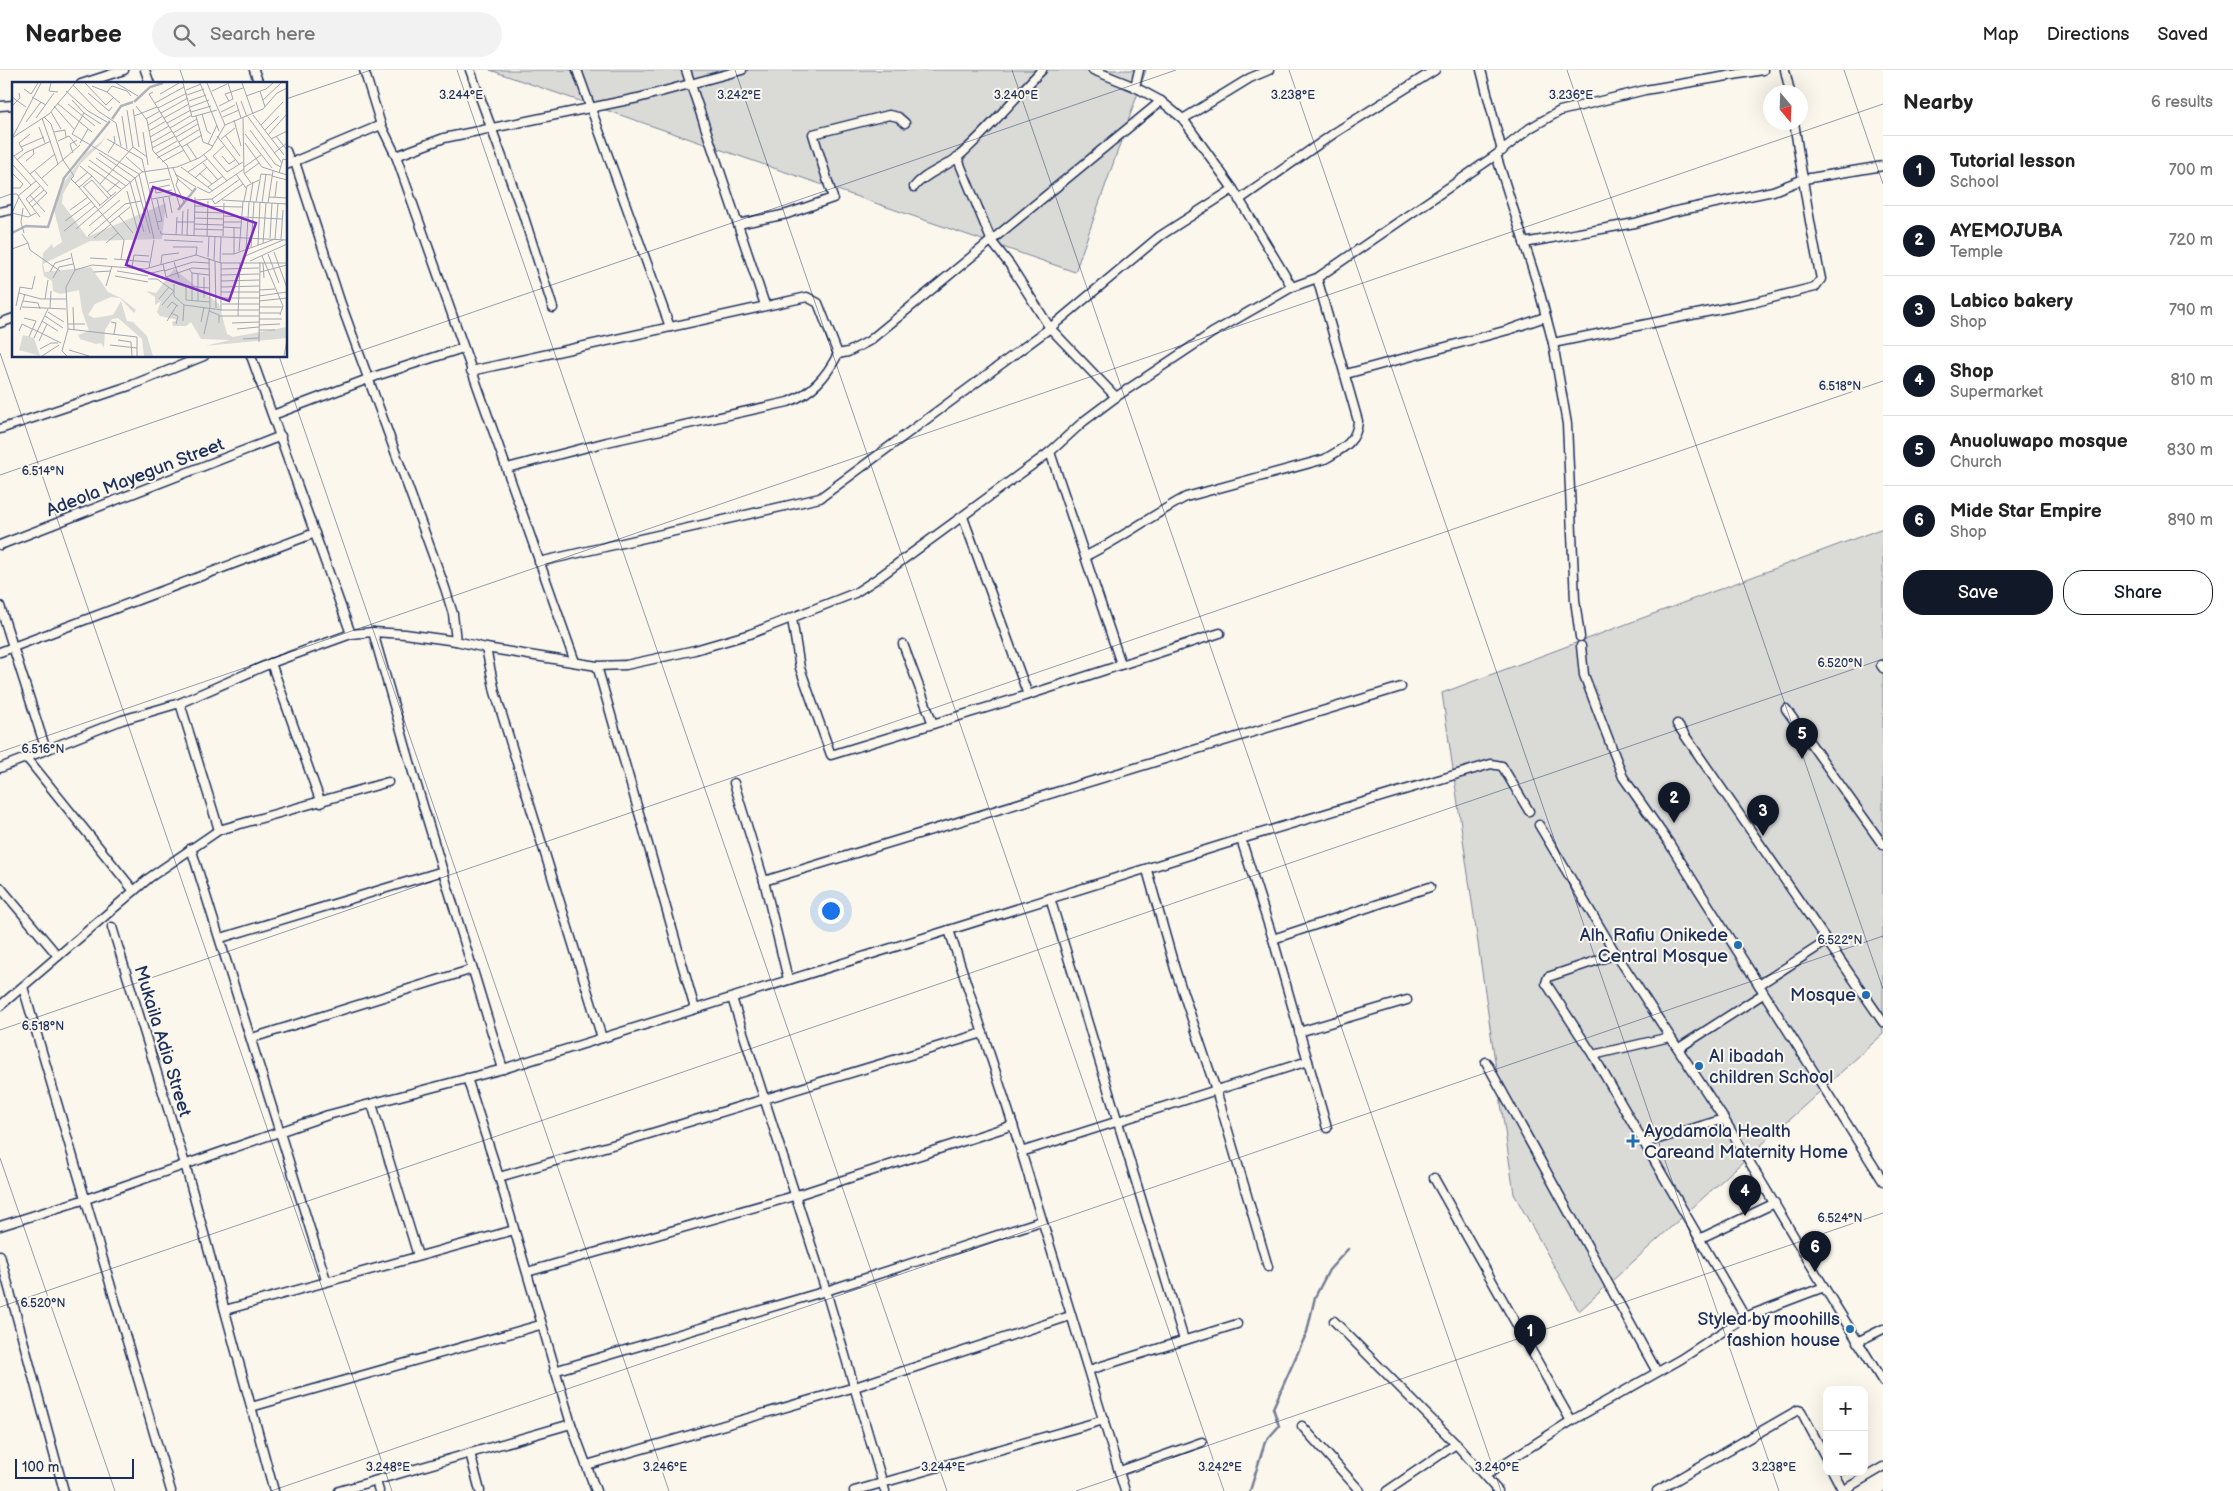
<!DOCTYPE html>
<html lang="en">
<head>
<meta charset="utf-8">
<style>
  body { margin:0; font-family:"Balsamiq Sans",sans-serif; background:#f2f2f2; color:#222 }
  .controls { position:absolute; right:15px; bottom:15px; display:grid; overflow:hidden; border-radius:10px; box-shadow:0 5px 20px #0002 }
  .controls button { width:45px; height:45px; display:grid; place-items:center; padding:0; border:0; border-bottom:1px solid #e0e0e0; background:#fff; color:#222; font:25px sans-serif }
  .compass { position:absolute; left:1763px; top:15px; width:45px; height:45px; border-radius:50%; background:#fff; box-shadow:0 5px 20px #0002; rotate:161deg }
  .scale { position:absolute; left:15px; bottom:12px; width:119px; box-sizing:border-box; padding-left:5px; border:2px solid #1b2f5e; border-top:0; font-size:14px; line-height:18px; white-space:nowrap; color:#1b2f5e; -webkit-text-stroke:4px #fbf7ec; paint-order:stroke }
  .you { position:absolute; left:830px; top:840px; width:18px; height:18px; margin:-12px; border:4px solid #fff; border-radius:50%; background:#1a73e8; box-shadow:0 0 0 8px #1a73e833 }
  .badge { display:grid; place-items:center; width:32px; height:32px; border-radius:50%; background:#111827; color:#fff; font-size:16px; font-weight:700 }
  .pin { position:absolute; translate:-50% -41px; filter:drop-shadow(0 1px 2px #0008) }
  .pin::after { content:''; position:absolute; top:26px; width:18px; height:15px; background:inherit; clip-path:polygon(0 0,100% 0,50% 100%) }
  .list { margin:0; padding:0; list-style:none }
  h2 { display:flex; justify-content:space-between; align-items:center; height:65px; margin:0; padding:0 20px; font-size:21px }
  h2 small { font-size:16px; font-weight:400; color:#767676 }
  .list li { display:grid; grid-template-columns:32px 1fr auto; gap:15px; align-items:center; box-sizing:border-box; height:70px; padding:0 20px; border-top:1px solid #e0e0e0 }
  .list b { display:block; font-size:19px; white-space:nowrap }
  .list p { margin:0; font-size:16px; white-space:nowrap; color:#767676 }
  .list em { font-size:16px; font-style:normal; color:#767676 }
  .actions { display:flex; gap:10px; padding:15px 20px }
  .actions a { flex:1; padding:11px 0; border:1px solid #111827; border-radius:20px; text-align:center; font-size:18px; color:#111827 }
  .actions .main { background:#111827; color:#fff }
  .icon { flex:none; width:28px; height:28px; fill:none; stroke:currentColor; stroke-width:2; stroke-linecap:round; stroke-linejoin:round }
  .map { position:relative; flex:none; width:1883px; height:1421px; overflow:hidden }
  header { display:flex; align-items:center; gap:30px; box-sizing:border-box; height:70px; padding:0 25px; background:#fff; border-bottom:1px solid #e0e0e0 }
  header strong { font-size:24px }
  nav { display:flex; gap:28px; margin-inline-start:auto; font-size:18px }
  .search { width:350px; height:45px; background:#f2f2f2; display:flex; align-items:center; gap:12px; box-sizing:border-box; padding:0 18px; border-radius:28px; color:#767676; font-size:19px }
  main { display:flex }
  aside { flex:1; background:#fff }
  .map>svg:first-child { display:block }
  .grass { fill:#dadad7; stroke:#7a849a }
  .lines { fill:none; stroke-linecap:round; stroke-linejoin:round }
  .stream { stroke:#747e96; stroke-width:2.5 }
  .minor-casing { stroke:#1b2f5e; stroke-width:11 }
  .minor { stroke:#fbf7ec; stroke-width:8 }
  .ticks { fill:none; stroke:#1b2f5e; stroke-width:1; stroke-opacity:0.45 }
  .poi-dot { fill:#1f6fb2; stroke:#fbf7ec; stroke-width:2 }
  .labels { text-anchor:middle; stroke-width:4; stroke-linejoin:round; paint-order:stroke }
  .street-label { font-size:18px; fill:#1b2f5e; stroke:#fbf7ec }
  .poi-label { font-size:18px; fill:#1b2f5e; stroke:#fbf7ec; text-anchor:end }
  .inset-river { fill:none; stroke:#afb3bb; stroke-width:2.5 }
  .inset-road { fill:none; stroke:#a1a7b3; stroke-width:1 }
  .view { fill:#7b2cbf; fill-opacity:0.15; stroke:#7b2cbf; stroke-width:2.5 }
  .inset-edge { fill:none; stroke:#1b2f5e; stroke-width:2.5 }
  .ticks-label { font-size:12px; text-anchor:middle; fill:#1b2f5e; stroke:#fbf7ec; stroke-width:4; stroke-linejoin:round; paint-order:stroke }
</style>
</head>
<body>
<header>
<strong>Nearbee</strong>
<div class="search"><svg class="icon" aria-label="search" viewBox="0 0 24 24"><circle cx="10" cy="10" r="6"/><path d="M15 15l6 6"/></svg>Search here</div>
<nav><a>Map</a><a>Directions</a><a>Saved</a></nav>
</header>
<main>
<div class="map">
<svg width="1883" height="1421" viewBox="0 0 1883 1421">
  <rect width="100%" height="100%" fill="#fbf7ec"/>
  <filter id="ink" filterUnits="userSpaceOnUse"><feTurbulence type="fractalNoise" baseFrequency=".02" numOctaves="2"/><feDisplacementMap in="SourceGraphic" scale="10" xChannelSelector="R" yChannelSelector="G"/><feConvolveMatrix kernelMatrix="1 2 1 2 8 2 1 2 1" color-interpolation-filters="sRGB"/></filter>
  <g filter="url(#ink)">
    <g class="grass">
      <path d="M490,0H1146L1075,202Z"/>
      <path d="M1883,458V964L1579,1241L1514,1124L1442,623Z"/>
    </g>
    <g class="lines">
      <path class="stream" d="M1250,1421L1265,1372L1279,1356L1273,1338L1307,1262L1315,1227L1329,1200L1348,1179"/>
      <g class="minor-casing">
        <g id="minor">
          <path d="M145,0L150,14"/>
          <path d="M254,0L259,14"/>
          <path d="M364,0L381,55L396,86L575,592"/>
          <path d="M470,0L523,144L553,238"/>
          <path d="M577,0L670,257"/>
          <path d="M686,0L765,235"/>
          <path d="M1093,0L1135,17L1161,31L1183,49L1233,119L1292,217"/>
          <path d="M1481,0L1502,81"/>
          <path d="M1785,0L1790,22"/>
          <path d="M81,14L124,0"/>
          <path d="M1135,17L1139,0"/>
          <path d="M0,36L14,35"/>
          <path d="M1183,49L1250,8L1269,0"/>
          <path d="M286,81L289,89L295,92L341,234L445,518L453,544L456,571"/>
          <path d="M1496,85L1538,216L1553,273L1567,354L1575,530L1580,567"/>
          <path d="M396,86L444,68L638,28L742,0"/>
          <path d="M957,87L992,172L1010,195L1050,258L1116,327"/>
          <path d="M286,95L381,55"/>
          <path d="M914,117C924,104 944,98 958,87C988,61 1014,28 1042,0"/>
          <path d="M1239,130L1336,62L1435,0"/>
          <path d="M0,142L14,139"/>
          <path d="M738,154L787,144L833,128L813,64L889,45L898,47L905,53"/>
          <path d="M1524,173L1635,153L1672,142L1773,121L1804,109L1883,96"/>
          <path d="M0,253L14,248"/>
          <path d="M1553,273L1756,232L1815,217L1821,209C1810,157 1802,105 1794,52"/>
          <path d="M838,284L848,282L869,271L1161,31"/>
          <path d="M251,286L351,564"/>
          <path d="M471,301L807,227L818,233L838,284C826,307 812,323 788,332L607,372L507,398"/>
          <path d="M1346,304L1508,260L1545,247"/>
          <path d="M273,345L376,306L463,278"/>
          <path d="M0,359L132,315L204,286"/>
          <path d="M1050,382L1121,594"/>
          <path d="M963,447L1028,625"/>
          <path d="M0,475L281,366"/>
          <path d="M1086,486C1121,469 1152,445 1186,427L1325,389C1342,379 1357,372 1358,351L1317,208"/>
          <path d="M539,492L820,428L1050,258L1160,166L1233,119"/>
          <path d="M0,536L46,680"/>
          <path d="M792,549L800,598L831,685L1028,625L1220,563"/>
          <path d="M373,562L414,706L503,999"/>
          <path d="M903,574L933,654"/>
          <path d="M1581,576L1584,605L1623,707L1669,773L1883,1111"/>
          <path d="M486,578L495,622L602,968"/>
          <path d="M0,582L315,463"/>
          <path d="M271,593L321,733"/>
          <path d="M1881,595L1883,598"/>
          <path d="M597,596L695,939"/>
          <path d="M180,633L219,760"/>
          <path d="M1786,639L1883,775"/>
          <path d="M1677,654L1883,952"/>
          <path d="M27,688L134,821"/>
          <path d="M0,698L122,650L180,633L271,593L351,564L373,562L405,564L456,571L486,578L597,596L626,595L695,580L750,564L855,523L878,508L1050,382L1084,351L1116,327L1212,263L1292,217L1317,208L1496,85L1530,58L1560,41L1645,20L1763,0"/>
          <path d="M734,713L764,811L788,909"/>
          <path d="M1539,755L1616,884L1724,1049L1824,1217L1883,1312"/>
          <path d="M1241,769L1273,869L1327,1058"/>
          <path d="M191,778L326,1210"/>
          <path d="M1147,800L1175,899L1216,1020L1268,1197"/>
          <path d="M764,811L1401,617"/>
          <path d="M0,817L58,886"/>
          <path d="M1050,828L1184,1270"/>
          <path d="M112,857L185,1094L274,1421"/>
          <path d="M949,860L1013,1055L1125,1421"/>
          <path d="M221,868L443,801"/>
          <path d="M1273,869L1430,817"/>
          <path d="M1616,884L1548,907L1546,913L1593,985L1745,1247"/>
          <path d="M1759,915L1827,871"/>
          <path d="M23,917L171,1421"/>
          <path d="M732,928L826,1221L885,1421"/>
          <path d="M0,936L149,808L219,760L388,712"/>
          <path d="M1299,962L1407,930"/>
          <path d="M252,968L473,899"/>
          <path d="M1679,978L1763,924"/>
          <path d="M1593,985L1670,967"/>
          <path d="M1486,992L1657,1302"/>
          <path d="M467,1008L499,1107L571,1354L596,1421"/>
          <path d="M372,1034L418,1186"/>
          <path d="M1645,1073L1724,1049"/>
          <path d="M1021,1082L1308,991"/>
          <path d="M499,1107L619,1073L983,963"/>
          <path d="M1434,1108L1571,1351"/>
          <path d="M0,1156L86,1129L328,1045L503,999L1241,769L1491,694L1502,696L1529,741"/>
          <path d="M1701,1168L1775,1133"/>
          <path d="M0,1185L64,1421"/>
          <path d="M527,1202L794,1126L1013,1055"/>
          <path d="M225,1240L514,1160"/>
          <path d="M1334,1251L1456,1374L1498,1421"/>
          <path d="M1857,1272L1883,1259"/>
          <path d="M1089,1300L1237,1254"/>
          <path d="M554,1301L826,1221L1041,1151"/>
          <path d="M251,1337L540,1255"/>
          <path d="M1302,1356L1360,1421"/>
          <path d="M470,1383L480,1421"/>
          <path d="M587,1395L855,1317L1070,1246"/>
          <path d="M1120,1401L1202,1372"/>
          <path d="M1833,1402L1843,1421"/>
          <path d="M1486,1405L1571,1351L1681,1289L1745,1247L1824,1217"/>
          <path d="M376,1411L379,1421"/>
          <path d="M339,1421L571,1354"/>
          <path d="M854,1421L1104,1350"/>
          <path d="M1387,1421L1456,1374"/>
          <path d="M1657,1421L1798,1340L1801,1341L1827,1390"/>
          <path d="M1842,1421L1883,1397"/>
        </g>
      </g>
      <use href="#minor" class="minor"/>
    </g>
  </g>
  <path class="ticks" d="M180,0L185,14M457,0L947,1421M735,0L1224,1421M1012,0L1501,1421M1289,0L1779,1421M1567,0L1883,919M1844,0L1883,114M286,29L371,0M0,128L14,123M0,283L392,1421M279,286L669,1421M0,405L1176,0M0,682L1883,34M0,960L1883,311M0,1088L115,1421M0,1237L1883,589M271,1421L1883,866M1076,1421L1883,1143M1881,1421L1883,1420"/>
  <g class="poi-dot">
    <circle cx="1738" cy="875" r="5"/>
    <circle cx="1866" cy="925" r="5"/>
    <circle cx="1699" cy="996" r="5"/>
    <path d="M1630.5 1063.5h5v5h5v5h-5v5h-5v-5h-5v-5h5z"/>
    <circle cx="1850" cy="1259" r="5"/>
  </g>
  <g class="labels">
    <g class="street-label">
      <text transform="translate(135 407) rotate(-21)" y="6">Adeola Mayegun Street</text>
      <text transform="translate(163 971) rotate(73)" y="6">Mukaila Adio Street</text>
    </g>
    <g class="poi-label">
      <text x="1728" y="871">Alh. Rafiu Onikede<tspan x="1728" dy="21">Central Mosque</tspan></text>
      <text x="1856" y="931">Mosque</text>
      <text x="1709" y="992" text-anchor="start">Al ibadah<tspan x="1709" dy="21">children School</tspan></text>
      <text x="1644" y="1067" text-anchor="start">Ayodamola Health<tspan x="1644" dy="21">Careand Maternity Home</tspan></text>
      <text x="1840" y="1255">Styled by moohills<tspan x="1840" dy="21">fashion house</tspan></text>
    </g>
  </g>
  <g transform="translate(12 12)">
    <rect width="275" height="275" fill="#fbf7ec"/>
    <path d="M98,47L89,62L69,81L51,112L50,121L75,155L154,121L150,157L78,159L31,182L33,190L79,185L96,210L109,216L124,228L122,231L108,216L99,215L83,222L76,233L82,236L101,233L109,219L115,239L121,240L135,254L141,274H132L130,257L106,236L100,237L93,248L92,266L97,274L89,261L84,262L68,257L66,253L77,249L70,229L67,208L48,212L41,209L40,199L32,194L30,184L31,171L40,162L41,166L50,160L42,128L50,103L74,71L90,59ZM162,187L207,222L215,252L221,255L275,245V256L193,264L218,258L189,257L179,240L174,244H161L160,240L166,238L148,234L145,230L149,219L143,223V215L134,209L144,211ZM11,253L22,256L28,274L7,268Z" fill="#dadad7"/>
    <path class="inset-river" d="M122,20L138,5L151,1M100,37L109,24L121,20M166,128L184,106M0,151L14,144L36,145L52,96L98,39"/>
    <path class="inset-road" d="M39,1L37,9L46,10M73,1L94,23L101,16M104,1L126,14M171,1L180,35L205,28M188,1L207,49M195,1L213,43M230,1L241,32M61,3L86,29L104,41L109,64M80,4L95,10L108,21M12,7L19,12L26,1M174,8L189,2M54,9L76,29L95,40M200,9L215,2M248,9L253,25M95,10L100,4L115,9L119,14M141,10L137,12L179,80M76,11L97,29L100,25M148,12L167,1M175,13L192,7M234,14L254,7L261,1M0,15L14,25M20,15L34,23M60,18L72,31L89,42M251,18L269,1M177,19L194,13M217,19L213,12L231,6M229,19L235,35M224,20L229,36M45,21L80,50M143,21L172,5M56,22L83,44M0,24L8,16L7,11M42,24L62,47M124,24L135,38L141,69L155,83L168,125M207,24L221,17L216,1M178,25L197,18M146,26L175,11M121,27L127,65M115,28L121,65L135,75M39,30L49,47M179,30L199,24M209,30L223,23M72,31L60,52L127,92L142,157M149,31L176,16M190,32L195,49L199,52M241,33L272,73M110,34L115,67M122,34L145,25M184,34L191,60L201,64M32,35L39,42L51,78L62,94L59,97L67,105M211,35L227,28M236,35L270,81M24,36L42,11M30,36L46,82M152,36L177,22M231,36L232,91L239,101M134,37L148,29M222,38L229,64M14,40L29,20M155,41L179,28M136,43L151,34M249,43L271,20M27,45L33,61M158,46L180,33M238,48L263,82L269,85M253,48L267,34M137,49L154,39M42,50L53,48L54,55M131,50L136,83M161,51L185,37M233,52L260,86M213,53L228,74M256,53L275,32M205,54L227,82M264,54L275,68M138,55L157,44M164,55L186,42M0,56L37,32L63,1M0,56L29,1M95,57L130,77L133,90M209,57L223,46M259,57L275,49M46,59L57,54L65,64M167,60L188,47M68,61L76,47M139,61L160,49M233,61L250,85L275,93M175,62L185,77M196,62L205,43M213,63L201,74L215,90L231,80M9,65L7,61L18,52M170,65L190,53M140,66L163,54M61,71L58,62L65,58M87,71L123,96L138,151M96,71L103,60L102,54M262,71L275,61M0,72L35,111L20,125M143,72L165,59M192,73L215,99M2,74L11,68L9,65L32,55M210,74L217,82L223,78M114,75L131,90M84,76L118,100M145,76L169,63M5,78L13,71L39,59M77,78L114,104M14,79L22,72L21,67M150,80L172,68M191,81L206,98M1,83L19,103M68,84L80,94M76,84L109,107M169,85L201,109M232,85L249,73M161,86L166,97L180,109M22,88L36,104M133,90L147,148M176,90L195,77M0,91L11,102L8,106H0M187,91L200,102M267,91L271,77L275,78M18,92L43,72M163,92L184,105M224,92L234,106M232,92L247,81M260,94L275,98M30,96L68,63M183,96L195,85M166,97L164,103L172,120M118,100L132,150M63,101L76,90M137,101L158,97M88,102L121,65M70,103L67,105L112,158L109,177M70,103L80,94L99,114M28,104L14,117L28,135M71,104L88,123M71,105L80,98L96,116M185,105L197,111L232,87M196,105L211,94M143,106L144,111L160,108M138,107L158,103M115,109L126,150M95,110L108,99M0,112H5L19,134M18,113L33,130M6,114L24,99M157,115L160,131M257,115L275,116M263,115L265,99M151,116L155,136M140,117L163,113M145,117L150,139L145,140M200,117L203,122L231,102M183,118L200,117L228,97M210,118L275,122M232,119L235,104L247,98M238,120L241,100M244,120L249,92L260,93M17,121L32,108M250,121L254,92M256,121L261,89M87,124L104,110M182,124L230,125M11,126L9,140L12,151M58,128L76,115M182,130L212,131M0,131L16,135L24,131M0,131L7,115M107,134L121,151M212,134L270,137M182,136L212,137M53,139L80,119M164,140H182M211,140H229M98,141L118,125M182,142L211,143M77,144L108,118M211,145L229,146M64,147L130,90L165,85L187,76L199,67L213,43L251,27L265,11L275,6M182,147L211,148M52,149L83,124M148,149L149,152L275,158M170,152L171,129M164,153L165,135M175,153L176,127M182,153L183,115M76,154L113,122L129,119M195,154L196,119M211,154L212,121M82,156L99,142M258,156L260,121M269,157L271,128M152,158L191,160M16,161L18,168L48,189M94,161L106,151M251,161L254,121M246,163L248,120M161,165H185L184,173M239,166L242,120M0,167L16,161L10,152M234,168L237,120M227,169L231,119M262,170L275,206M59,171L63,188M210,172H222L263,157L266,122M222,172V146M256,172L267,201M233,174L271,158M250,174L271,224L268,233M196,175L197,154M78,176L95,177M197,176L198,225M102,177L137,180M202,178L203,154M203,179L204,226M238,179L275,162M162,180L167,196M208,181L209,155M251,181L252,196M149,182L150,173L167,171M151,182L154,195L167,202M120,185L122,173L137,174M137,186L142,158M177,187L180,191V218M209,187L247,186M105,189L136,194M152,189L181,180L197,181M38,190L43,181L59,176M82,190L99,189M248,190L275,183M180,191L197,193M136,192L152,188M186,192V219M209,193L247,192M103,194L136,200M154,195L180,186L197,187M192,195V216M41,196L47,185L61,182M136,197H145L162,209M209,199L247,198M162,202V214L172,223L210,228H247M94,204L100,184M209,205L247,204M247,208L263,207M209,210H247M7,211L29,217H54M247,214L275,210M209,216H247M33,217L36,198M147,217L157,205M174,218V204L197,206M174,218L198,220M11,219L26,221L28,227M247,219L275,216M210,222H247M150,223L162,209M4,224L8,205L20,207L23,194M10,225L54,227M61,225L62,248M247,225H270M38,226L39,209M155,226L160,220L166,224M8,228L13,212M197,229L207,233V241M209,229V181M36,230L52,240M159,231L166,234L164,242M247,231H268M33,234L51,246M207,234H247M226,234L228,181M12,236L24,239L17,255M247,237H270M30,239L46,249M155,239L165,223M171,239L172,223M99,240L104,241L102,252M189,240L192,225M220,241L247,240M56,242H73M247,243L268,242M21,247L49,261M56,247L125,255V266M225,247L247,245M247,248H263M7,249L10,242L20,247M192,252L198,225M22,256L36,227M231,257L247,256M106,258L119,260L120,274M27,259L35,242M247,260L248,180M98,263L125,266V274M28,267L39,261H46M57,268L77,274M30,274L47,263M55,274L50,269L56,247L54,205L63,188L80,183L133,187L184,173L209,181H275M272,274L275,258"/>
    <path class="view" d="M141,105L244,141L217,219L114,183Z"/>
    <rect width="275" height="275" class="inset-edge"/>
  </g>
  <g class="ticks-label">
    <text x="1016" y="29">3.240°E</text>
    <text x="461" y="29">3.244°E</text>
    <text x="739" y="29">3.242°E</text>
    <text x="1293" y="29">3.238°E</text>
    <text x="1571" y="29">3.236°E</text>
    <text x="1840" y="320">6.518°N</text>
    <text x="43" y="405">6.514°N</text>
    <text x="1840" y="597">6.520°N</text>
    <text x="43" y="683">6.516°N</text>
    <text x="1840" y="874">6.522°N</text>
    <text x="43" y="960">6.518°N</text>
    <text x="1840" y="1152">6.524°N</text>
    <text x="43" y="1237">6.520°N</text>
    <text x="388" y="1401">3.248°E</text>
    <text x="665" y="1401">3.246°E</text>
    <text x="943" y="1401">3.244°E</text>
    <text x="1220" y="1401">3.242°E</text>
    <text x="1497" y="1401">3.240°E</text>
    <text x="1774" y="1401">3.238°E</text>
  </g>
</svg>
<div class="controls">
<button>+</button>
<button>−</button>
</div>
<svg class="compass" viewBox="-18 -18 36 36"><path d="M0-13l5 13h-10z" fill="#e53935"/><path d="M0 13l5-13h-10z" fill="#767676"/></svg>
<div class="scale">100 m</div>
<div class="you"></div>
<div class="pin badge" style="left:1530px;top:1286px">1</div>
<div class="pin badge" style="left:1674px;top:753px">2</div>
<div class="pin badge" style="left:1763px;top:766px">3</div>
<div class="pin badge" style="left:1745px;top:1146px">4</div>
<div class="pin badge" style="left:1802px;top:689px">5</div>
<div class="pin badge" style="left:1815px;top:1202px">6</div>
</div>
<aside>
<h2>Nearby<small>6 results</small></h2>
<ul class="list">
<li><span class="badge">1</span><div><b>Tutorial lesson</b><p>School</p></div><em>700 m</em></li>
<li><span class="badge">2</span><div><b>AYEMOJUBA</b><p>Temple</p></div><em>720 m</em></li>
<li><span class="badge">3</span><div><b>Labico bakery</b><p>Shop</p></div><em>790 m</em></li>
<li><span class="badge">4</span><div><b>Shop</b><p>Supermarket</p></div><em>810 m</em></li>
<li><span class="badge">5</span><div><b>Anuoluwapo mosque</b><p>Church</p></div><em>830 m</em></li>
<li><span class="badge">6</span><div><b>Mide Star Empire</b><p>Shop</p></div><em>890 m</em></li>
</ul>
<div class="actions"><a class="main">Save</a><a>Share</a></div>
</aside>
</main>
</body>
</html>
